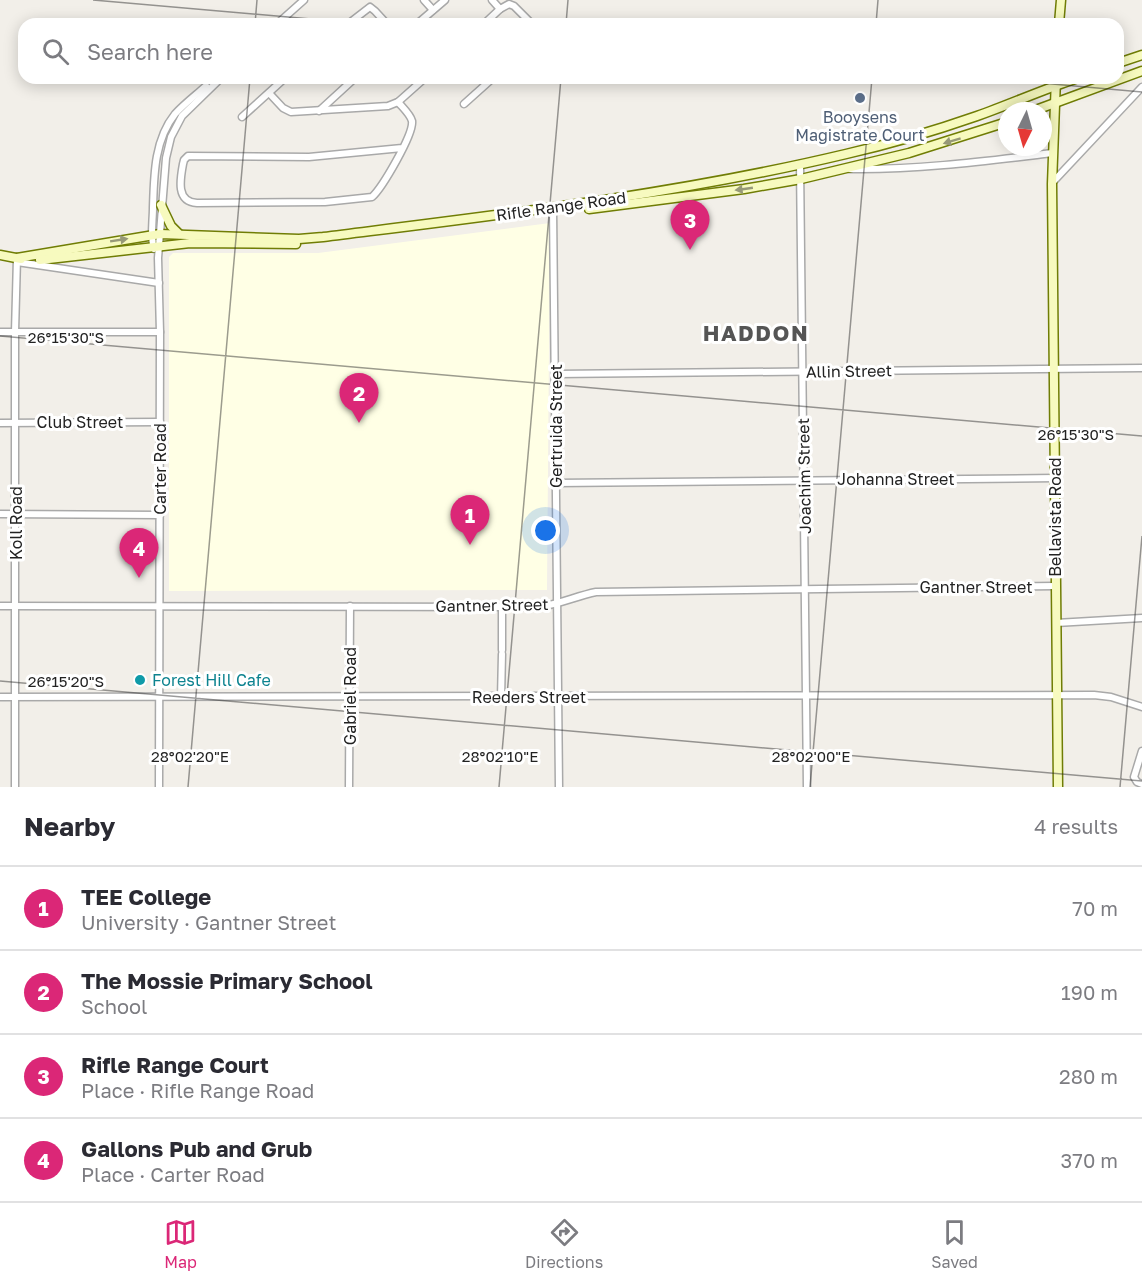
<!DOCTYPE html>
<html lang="en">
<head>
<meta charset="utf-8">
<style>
  body { margin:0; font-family:"Golos Text",sans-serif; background:#f7f7f7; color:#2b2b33 }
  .compass { position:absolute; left:998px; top:102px; width:54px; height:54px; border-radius:50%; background:#fff; box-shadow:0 3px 15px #0003; rotate:185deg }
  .you { position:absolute; left:546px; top:531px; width:21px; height:21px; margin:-15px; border:4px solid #fff; border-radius:50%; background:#1a73e8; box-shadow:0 0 0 9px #1a73e833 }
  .badge { display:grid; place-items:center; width:39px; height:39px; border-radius:50%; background:#db2777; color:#fff; font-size:20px; font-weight:700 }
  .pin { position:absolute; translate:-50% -50px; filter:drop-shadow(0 2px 3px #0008) }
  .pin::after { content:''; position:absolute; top:32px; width:21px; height:18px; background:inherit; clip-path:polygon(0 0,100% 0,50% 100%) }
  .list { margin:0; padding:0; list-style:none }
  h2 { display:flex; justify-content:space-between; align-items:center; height:78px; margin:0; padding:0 24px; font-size:26px }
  h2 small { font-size:20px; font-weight:400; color:#7c7c81 }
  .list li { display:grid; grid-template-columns:39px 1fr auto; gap:18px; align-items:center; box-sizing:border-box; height:84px; padding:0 24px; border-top:2px solid #e1e1e2 }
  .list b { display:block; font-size:22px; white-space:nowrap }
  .list p { margin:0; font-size:20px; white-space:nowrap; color:#7c7c81 }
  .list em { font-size:20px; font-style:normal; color:#7c7c81 }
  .icon { flex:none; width:33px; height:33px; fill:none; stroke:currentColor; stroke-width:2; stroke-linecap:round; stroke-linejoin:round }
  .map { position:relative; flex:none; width:1142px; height:787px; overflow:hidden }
  .search { position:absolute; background:#fff; box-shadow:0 3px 15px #0003; left:18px; right:18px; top:18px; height:66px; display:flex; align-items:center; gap:15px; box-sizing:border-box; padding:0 21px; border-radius:18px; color:#7c7c81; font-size:22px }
  .sheet { height:414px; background:#fff }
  nav { display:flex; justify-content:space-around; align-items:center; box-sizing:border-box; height:84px; border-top:2px solid #e1e1e2; background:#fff; font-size:16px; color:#7c7c81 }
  nav a { display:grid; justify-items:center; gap:3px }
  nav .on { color:#db2777 }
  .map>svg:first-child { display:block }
  .education { fill:#ffffe5 }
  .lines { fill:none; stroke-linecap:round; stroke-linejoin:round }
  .street-casing { stroke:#a9a9a9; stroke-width:9 }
  .secondary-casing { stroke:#707d05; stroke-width:11 }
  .street { stroke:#fff; stroke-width:6 }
  .secondary { stroke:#f7fabf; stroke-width:8 }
  .oneway { fill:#979978 }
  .ticks { fill:none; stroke:#222; stroke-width:1.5; stroke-opacity:0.45 }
  .service-dot { fill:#5c6f8a; stroke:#fff; stroke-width:2 }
  .culture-dot { fill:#0f9aa8; stroke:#fff; stroke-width:2 }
  .labels { text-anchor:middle; stroke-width:6; stroke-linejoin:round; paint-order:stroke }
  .service-label { font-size:16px; fill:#4e5e75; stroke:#fff }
  .street-label { font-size:16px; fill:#222; stroke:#fff }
  .culture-label { font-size:16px; fill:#0d838f; stroke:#fff; text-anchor:start }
  .district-label { font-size:22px; font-weight:bold; letter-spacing:1.5px; fill:#555; stroke:#fff }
  .ticks-label { font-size:15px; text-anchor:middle; fill:#222; stroke:#fff; stroke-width:6; stroke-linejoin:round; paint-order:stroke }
</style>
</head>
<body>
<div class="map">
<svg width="1142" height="787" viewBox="0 0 1142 787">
  <rect width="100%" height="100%" fill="#f2efe9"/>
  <path class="education" d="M550,223L547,590L169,591V257L173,253H318Z"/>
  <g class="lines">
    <g class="street-casing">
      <g id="street">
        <path d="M424,0L433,10"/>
        <path d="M492,0L500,9"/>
        <path d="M277,24L304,0"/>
        <path d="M348,24L370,7L375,11L387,24"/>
        <path d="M417,24L445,0"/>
        <path d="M484,24L500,9L509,4L514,6L532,24"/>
        <path d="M269,93L283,108L291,112L388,106L398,102L425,78"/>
        <path d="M398,102C403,108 410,114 412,121C414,134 382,188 372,197L325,202L197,203C176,202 180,180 183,164L184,160L188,156L309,157L402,148"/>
        <path d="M464,104L493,78"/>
        <path d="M319,111L355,78"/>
        <path d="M242,117L285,78"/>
        <path d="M800,164L807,787"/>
        <path d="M850,169C918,170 986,161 1053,153"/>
        <path d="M1052,183L1142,87"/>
        <path d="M553,208L559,787"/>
        <path d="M154,249C150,237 153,221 153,208C154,176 154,140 175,114C184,104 196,95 206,86"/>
        <path d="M17,262L159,283"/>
        <path d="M0,332H160"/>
        <path d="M556,374L1142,368"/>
        <path d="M0,423L160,422"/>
        <path d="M556,483L1056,478"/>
        <path d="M0,514L160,515"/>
        <path d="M0,606L538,607C558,605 576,596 596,592L1055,586"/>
        <path d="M1056,623L1142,618"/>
        <path d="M502,650V607"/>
        <path d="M0,697L1094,695L1111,697L1142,707"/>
        <path d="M501,698L502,654"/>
        <path d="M1142,751L1134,777L1137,782L1142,784"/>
        <path d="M15,787V332L17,258"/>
        <path d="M159,787L160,332L158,258L166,158L171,137L182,116L221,78"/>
        <path d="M349,787L350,606"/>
      </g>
    </g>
    <g class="secondary-casing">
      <g id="secondary">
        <path d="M1059,24L1061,0"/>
        <path d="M1118,63L1142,55"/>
        <path d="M1056,78L1052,184L1058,787"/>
        <path d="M1033,111L1142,71"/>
        <path d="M161,205L171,226L179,234"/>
        <path d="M589,209L744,189L801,179L909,153L1007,122"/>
        <path d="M0,255L21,259"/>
        <path d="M17,258L160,234L299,239L323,237C498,215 674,195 846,154C890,144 934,131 977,116C1011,104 1044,89 1078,78"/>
        <path d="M40,260L190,243L296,244"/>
      </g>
    </g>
    <use href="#street" class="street"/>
    <use href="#secondary" class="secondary"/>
  </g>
  <defs><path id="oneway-solid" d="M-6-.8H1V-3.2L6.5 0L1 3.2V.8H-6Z" transform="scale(1.5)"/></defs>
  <g class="oneway">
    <use href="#oneway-solid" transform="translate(952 141) rotate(163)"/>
    <use href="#oneway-solid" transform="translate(744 189) rotate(172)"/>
    <use href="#oneway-solid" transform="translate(119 240) rotate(-9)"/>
  </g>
  <path class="ticks" d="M93,0L368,24M255,24L257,0M566,24L568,0M876,24L878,0M985,78L1142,92M0,336L1142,436M0,681L1142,781M188,787L250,78M499,787L561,78M810,787L872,78M1120,787L1142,536"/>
  <circle class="service-dot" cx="860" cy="98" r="6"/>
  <circle class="culture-dot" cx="140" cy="680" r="6"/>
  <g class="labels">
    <g class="service-label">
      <text x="860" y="123">Booysens<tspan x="860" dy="18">Magistrate Court</tspan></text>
    </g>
    <g class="street-label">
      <text transform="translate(561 206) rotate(-8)" y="6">Rifle Range Road</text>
      <text transform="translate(849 371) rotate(-1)" y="6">Allin Street</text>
      <text x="80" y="428">Club Street</text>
      <text transform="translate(556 426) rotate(-90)" y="6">Gertruida Street</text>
      <text transform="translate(160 469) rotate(-90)" y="6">Carter Road</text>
      <text transform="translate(804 476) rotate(-91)" y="6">Joachim Street</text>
      <text x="896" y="485">Johanna Street</text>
      <text transform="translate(1055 517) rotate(-90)" y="6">Bellavista Road</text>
      <text transform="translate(16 523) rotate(-90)" y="6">Koll Road</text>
      <text x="976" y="593">Gantner Street</text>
      <text transform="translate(492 605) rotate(-1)" y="6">Gantner Street</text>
      <text transform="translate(350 696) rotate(-90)" y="6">Gabriel Road</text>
      <text x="529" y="703">Reeders Street</text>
    </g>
    <g class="culture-label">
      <text x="152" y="686">Forest Hill Cafe</text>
    </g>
    <g class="district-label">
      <text x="756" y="341">HADDON</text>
    </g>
  </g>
  <g class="ticks-label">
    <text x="66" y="343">26°15'30"S</text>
    <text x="1076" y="440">26°15'30"S</text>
    <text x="66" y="687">26°15'20"S</text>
    <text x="190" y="762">28°02'20"E</text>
    <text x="500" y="762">28°02'10"E</text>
    <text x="811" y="762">28°02'00"E</text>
  </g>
</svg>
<svg class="compass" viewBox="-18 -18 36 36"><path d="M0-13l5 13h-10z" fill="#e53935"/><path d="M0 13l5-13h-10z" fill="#7c7c81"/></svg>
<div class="you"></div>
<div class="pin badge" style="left:470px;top:545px">1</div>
<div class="pin badge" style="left:359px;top:423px">2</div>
<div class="pin badge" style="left:690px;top:250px">3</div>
<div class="pin badge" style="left:139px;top:578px">4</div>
<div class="search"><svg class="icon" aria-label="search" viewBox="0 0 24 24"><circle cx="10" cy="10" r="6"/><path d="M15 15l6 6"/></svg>Search here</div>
</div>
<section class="sheet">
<h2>Nearby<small>4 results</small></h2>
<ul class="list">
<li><span class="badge">1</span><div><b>TEE College</b><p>University · Gantner Street</p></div><em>70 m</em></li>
<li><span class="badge">2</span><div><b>The Mossie Primary School</b><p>School</p></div><em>190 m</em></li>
<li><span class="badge">3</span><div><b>Rifle Range Court</b><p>Place · Rifle Range Road</p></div><em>280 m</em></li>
<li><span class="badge">4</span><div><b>Gallons Pub and Grub</b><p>Place · Carter Road</p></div><em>370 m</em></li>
</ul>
</section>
<nav>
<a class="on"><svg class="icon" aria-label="map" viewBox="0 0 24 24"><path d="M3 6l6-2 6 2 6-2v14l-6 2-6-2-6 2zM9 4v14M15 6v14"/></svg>Map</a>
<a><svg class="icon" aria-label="directions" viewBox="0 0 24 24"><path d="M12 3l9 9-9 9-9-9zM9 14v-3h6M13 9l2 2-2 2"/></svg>Directions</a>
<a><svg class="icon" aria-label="saved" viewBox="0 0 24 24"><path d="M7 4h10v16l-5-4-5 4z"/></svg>Saved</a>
</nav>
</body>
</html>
